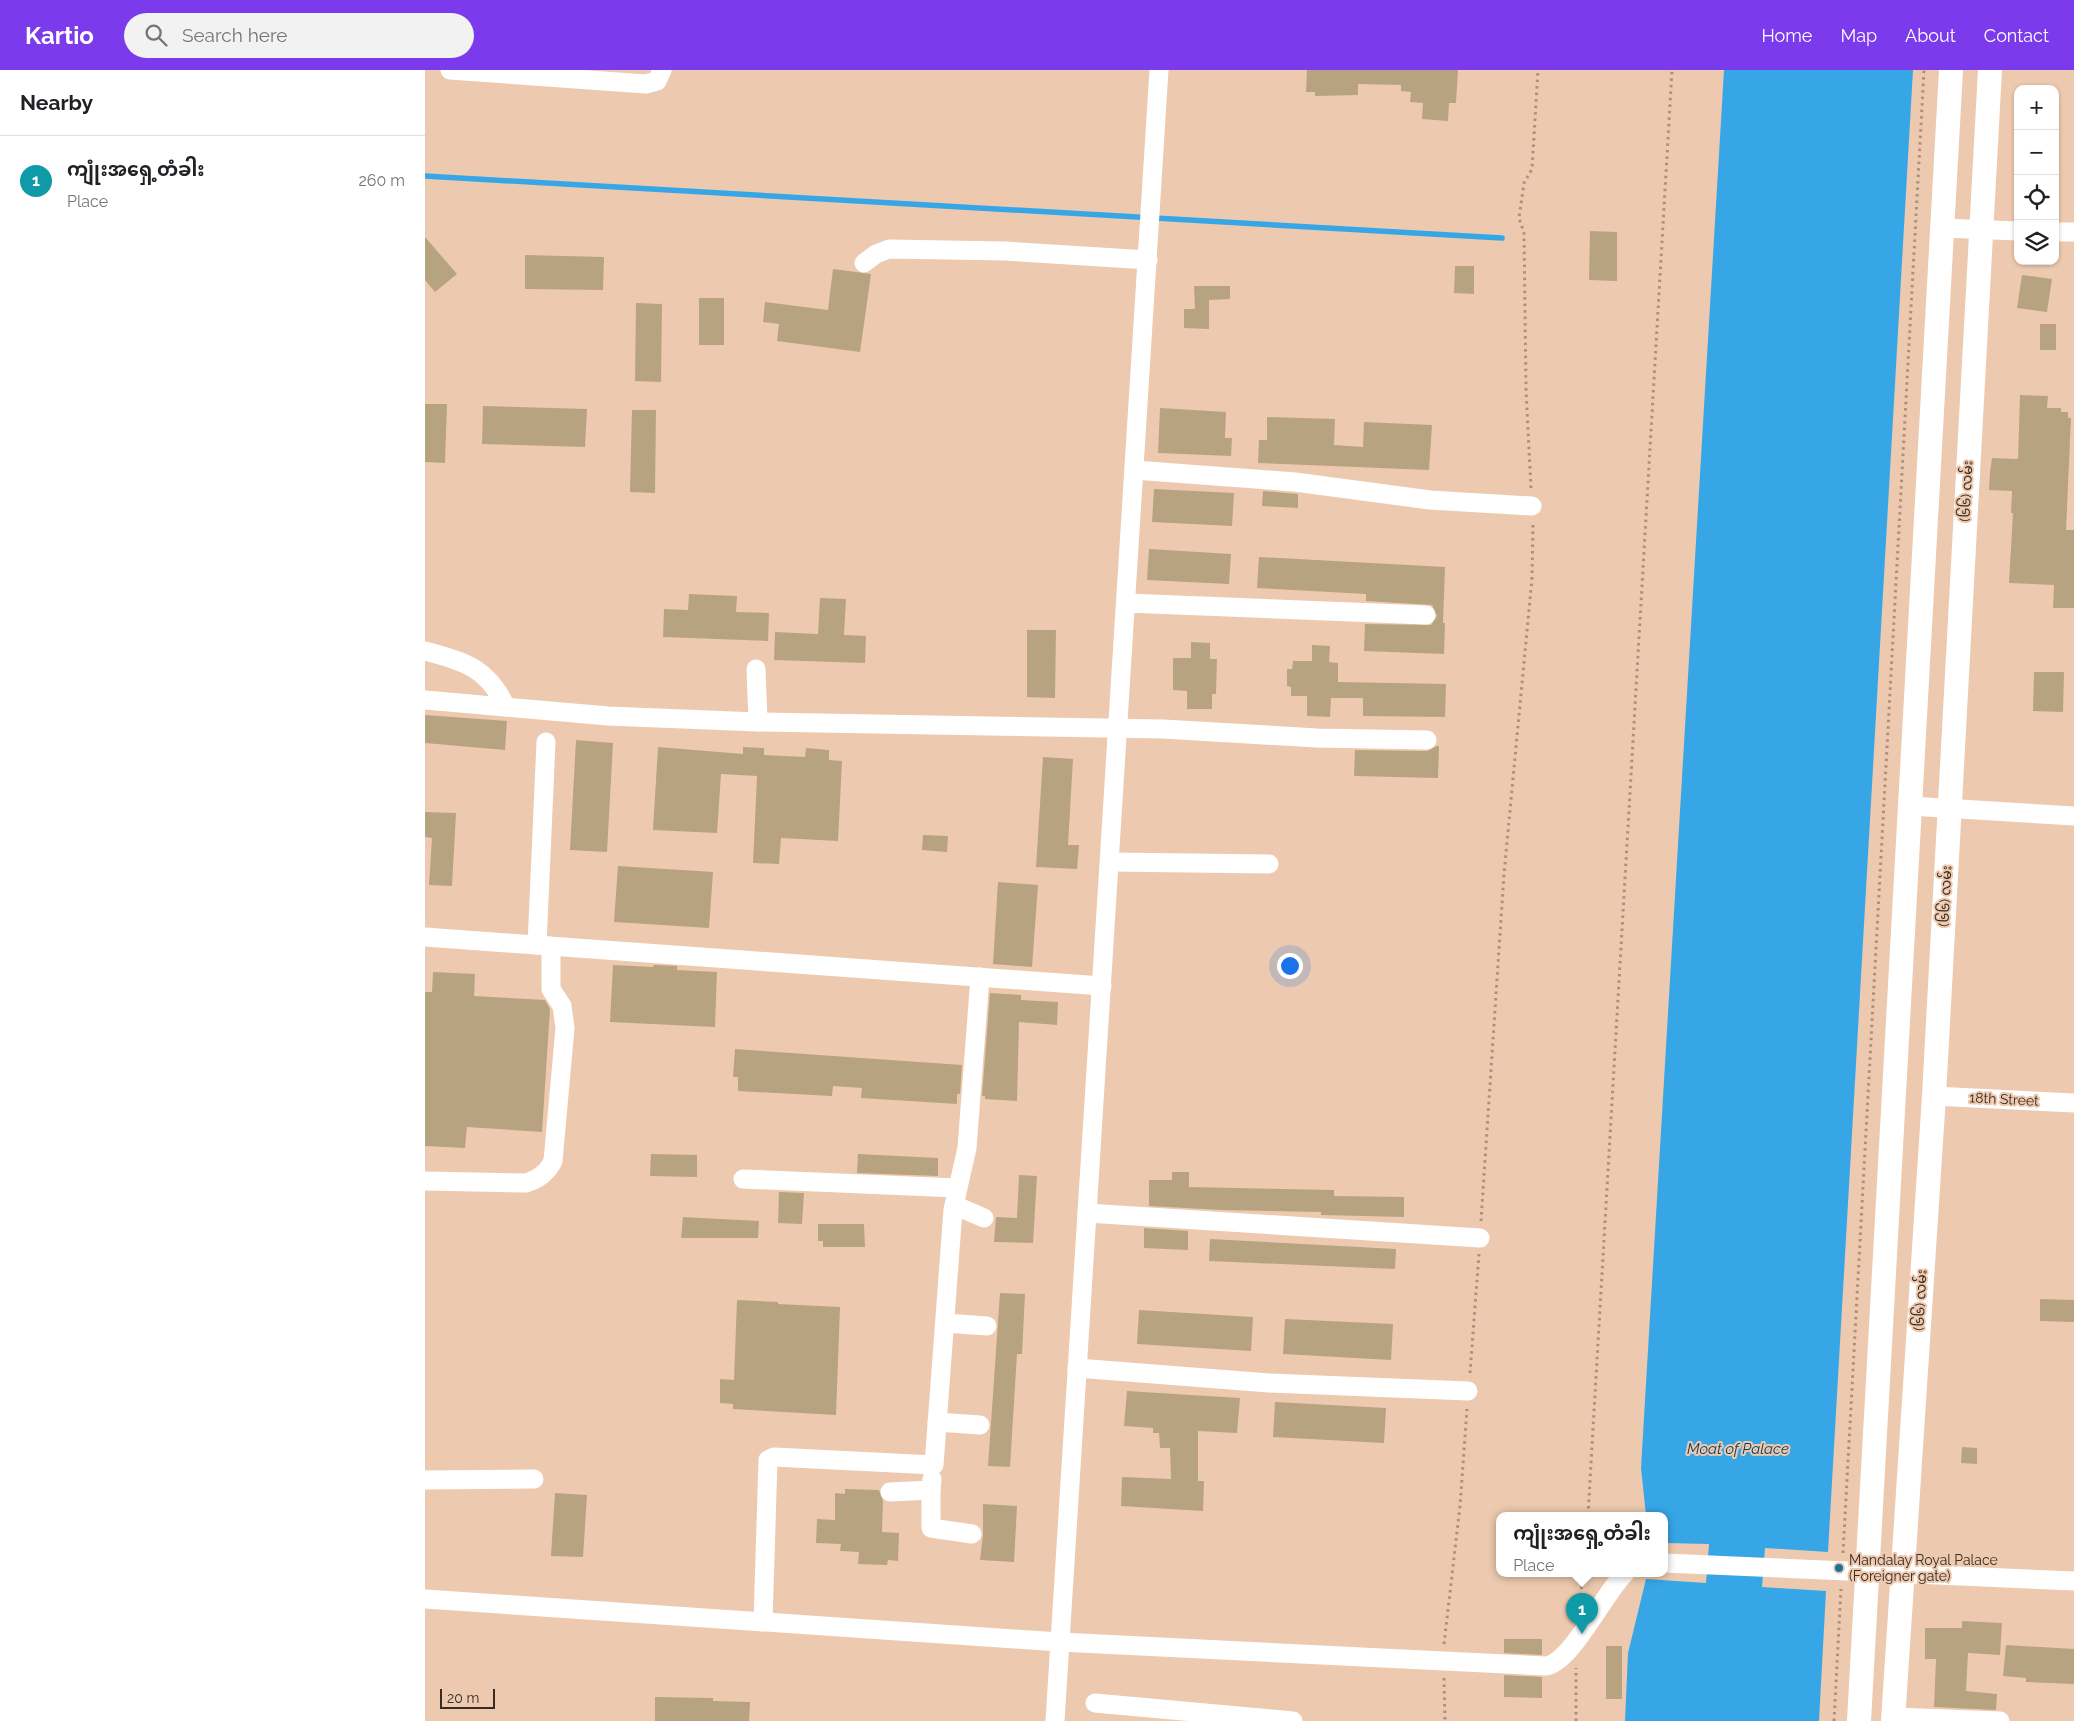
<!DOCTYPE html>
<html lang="en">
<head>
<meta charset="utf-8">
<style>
  body { margin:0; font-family:Raleway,"Noto Sans Myanmar",sans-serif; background:#f2f2f2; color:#202124 }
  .controls { position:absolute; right:15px; top:15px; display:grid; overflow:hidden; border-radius:10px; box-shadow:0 1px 4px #0004 }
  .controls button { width:45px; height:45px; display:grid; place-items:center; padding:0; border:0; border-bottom:1px solid #e0e0e0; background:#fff; color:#202124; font:25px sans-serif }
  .scale { position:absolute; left:15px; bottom:12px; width:55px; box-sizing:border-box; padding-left:5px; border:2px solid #392c22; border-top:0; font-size:14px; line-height:18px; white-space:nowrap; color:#392c22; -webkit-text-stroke:4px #edcaaf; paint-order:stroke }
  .you { position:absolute; left:864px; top:895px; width:18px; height:18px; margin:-12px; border:4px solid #fff; border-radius:50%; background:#1a73e8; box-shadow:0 0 0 8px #1a73e833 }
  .badge { display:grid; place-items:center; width:32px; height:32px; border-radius:50%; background:#7c3aed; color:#fff; font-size:16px; font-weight:700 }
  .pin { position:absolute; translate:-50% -41px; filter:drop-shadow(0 1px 2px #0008) }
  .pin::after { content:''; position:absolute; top:26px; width:18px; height:15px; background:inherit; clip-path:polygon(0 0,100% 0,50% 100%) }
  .popup { position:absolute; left:1071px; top:1442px; width:172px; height:65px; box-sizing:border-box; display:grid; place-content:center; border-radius:10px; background:#fff; filter:drop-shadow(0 1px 4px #0005); font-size:16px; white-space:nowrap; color:#757577 }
  .popup b { font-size:19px; color:#202124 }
  .popup::after { content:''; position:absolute; left:50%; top:100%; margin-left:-10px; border:10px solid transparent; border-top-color:#fff }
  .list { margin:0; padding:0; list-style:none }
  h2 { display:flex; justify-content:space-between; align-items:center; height:65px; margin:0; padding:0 20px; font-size:21px }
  h2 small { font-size:16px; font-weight:400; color:#757577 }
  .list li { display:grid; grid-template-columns:32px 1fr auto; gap:15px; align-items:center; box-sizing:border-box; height:90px; padding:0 20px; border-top:1px solid #e0e0e0 }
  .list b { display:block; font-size:19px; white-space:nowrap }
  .list p { margin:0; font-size:16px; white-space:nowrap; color:#757577 }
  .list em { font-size:16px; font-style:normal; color:#757577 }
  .icon { flex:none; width:28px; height:28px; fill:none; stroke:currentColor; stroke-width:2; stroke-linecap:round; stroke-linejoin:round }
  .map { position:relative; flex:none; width:1649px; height:1651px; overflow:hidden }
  header { display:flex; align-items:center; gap:30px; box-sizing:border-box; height:70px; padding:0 25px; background:#7c3aed; color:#fff }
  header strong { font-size:24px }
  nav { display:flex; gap:28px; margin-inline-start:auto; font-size:18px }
  .search { width:350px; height:45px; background:#f2f2f2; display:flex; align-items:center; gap:12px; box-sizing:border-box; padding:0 18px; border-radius:28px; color:#757577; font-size:19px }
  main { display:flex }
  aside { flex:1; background:#fff }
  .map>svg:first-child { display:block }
  .water { fill:#37a6e7 }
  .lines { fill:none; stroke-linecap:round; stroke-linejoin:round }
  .stream { stroke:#37a6e7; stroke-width:5.5 }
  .building { fill:#b8a381 }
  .path { stroke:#ab907b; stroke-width:3; stroke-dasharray:2.5 4; stroke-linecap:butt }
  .minor { stroke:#fff; stroke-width:19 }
  .major { stroke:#fff; stroke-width:24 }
  .poi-dot { fill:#1b70a1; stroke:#edcaaf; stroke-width:2 }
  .labels { text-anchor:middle; stroke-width:4; stroke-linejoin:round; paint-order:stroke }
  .street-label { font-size:14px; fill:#392c22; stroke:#edcaaf }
  .poi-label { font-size:14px; fill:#392c22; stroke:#edcaaf; text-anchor:start }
  .water-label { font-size:15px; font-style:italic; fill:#0a3953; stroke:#edcaaf }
</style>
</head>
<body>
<header>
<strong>Kartio</strong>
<div class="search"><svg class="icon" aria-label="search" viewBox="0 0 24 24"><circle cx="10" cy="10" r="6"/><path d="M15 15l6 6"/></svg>Search here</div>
<nav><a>Home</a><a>Map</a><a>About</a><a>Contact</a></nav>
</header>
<main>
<aside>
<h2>Nearby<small></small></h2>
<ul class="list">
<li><span class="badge" style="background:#0f9aa8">1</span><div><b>ကျုံးအရှေ့တံခါး</b><p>Place</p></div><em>260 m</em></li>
</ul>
</aside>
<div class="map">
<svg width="1649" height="1651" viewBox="0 0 1649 1651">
  <rect width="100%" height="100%" fill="#edcaaf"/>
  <path class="water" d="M1299,0H1488L1403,1482L1340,1478L1337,1517L1401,1521L1394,1651H1200L1203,1583L1221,1509L1281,1513L1284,1474L1240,1473V1445H1221L1216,1398Z"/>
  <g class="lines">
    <path class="stream" d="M0,106L1077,168"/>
  </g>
  <g class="building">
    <path d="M882,0H1033L1031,33H1024L1023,51L997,49L998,33L985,32L986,22L976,21V15L933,14V25L890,26V22H881Z"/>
    <path d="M1165,161L1192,162V211L1164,210Z"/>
    <path d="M0,167L32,204L10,222L0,210Z"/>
    <path d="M100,185L179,187L178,220L100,219Z"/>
    <path d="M1030,196H1049V224L1029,223Z"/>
    <path d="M408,199L446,204L435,282L352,271L354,254L338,252L340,232L403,240Z"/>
    <path d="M1597,205L1627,209L1622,242L1592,238Z"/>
    <path d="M769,216H805V229L784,230V259L759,258V239H770Z"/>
    <rect x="274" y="228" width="25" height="47"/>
    <path d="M211,233L237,234L236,312L210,311Z"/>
    <rect x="1615" y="254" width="16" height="26"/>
    <path d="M1595,325L1623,326L1622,338H1636V342H1643V348H1646L1641,460H1649V538H1628L1629,515L1584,513L1588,443H1586L1587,421L1564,420L1565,402L1567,388L1593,389Z"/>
    <path d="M0,334H22L20,393L0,392Z"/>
    <path d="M58,336L162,339L160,377L57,374Z"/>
    <path d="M735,338L801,342L800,368H807L806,386L733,383Z"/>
    <path d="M207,340H231L230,423L205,422Z"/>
    <path d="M842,347L910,349L909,375L938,377L939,352L1007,355L1004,400L833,393L834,370H842Z"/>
    <path d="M729,419L809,423L807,456L727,452Z"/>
    <path d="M838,421L873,424V438L837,436Z"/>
    <path d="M724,479L806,484L804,514L722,510Z"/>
    <path d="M834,487L1020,497L1018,553H1020L1019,584L939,581L940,554L1006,555L1012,546L1007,535L941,531V524L832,518Z"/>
    <path d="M264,524L312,526L311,542L344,543L343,571L238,567L239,539L263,540Z"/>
    <path d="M395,528L421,529L419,565L441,566L440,593L349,590L350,562L393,564Z"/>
    <path d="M602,560H631L630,628L602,627Z"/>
    <path d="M766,572L785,573V589H792L791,624H787V639H762V621L748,620V588H766Z"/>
    <path d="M887,575L905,576L904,592L913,593V612L1021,614L1020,647L938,646V628H906L905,647L882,646V626H866V617L862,616V599H867L868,591H887Z"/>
    <path d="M1609,602H1639L1638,642L1608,641Z"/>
    <path d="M0,645L82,651L80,680L0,673Z"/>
    <path d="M151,670L188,673L182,782L145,780Z"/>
    <path d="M1012,676H1014L1013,708L929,706L930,680L1002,681Z"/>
    <path d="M233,677L318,684V677L339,678V685L380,687L381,678L404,680V690L417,691L413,771L356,768L354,794L328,793L332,706L296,704L292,763L228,760Z"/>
    <path d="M618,687L648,689L643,775H654L652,799L611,797Z"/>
    <path d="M0,742L31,743L27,816L4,815L7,768L0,767Z"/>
    <path d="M498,765L523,766L522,782L497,780Z"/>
    <path d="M193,796L288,802L284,858L189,852Z"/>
    <path d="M573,812L613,815L607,897L568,894Z"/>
    <path d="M188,895L228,897L229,895L252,896V900L292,902L290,957L185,952Z"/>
    <path d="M8,902L50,904L49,926L120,930L125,939L117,1062L42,1057L40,1078L0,1076V922H7Z"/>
    <path d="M565,923L596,925V930L633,932L632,955L594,952L592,1031L560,1029V1026H557Z"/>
    <path d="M310,979L537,995L535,1024H532V1034L436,1028L437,1018L408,1016L407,1026L313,1021V1007H308Z"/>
    <path d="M226,1084L272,1085V1107L225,1106Z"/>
    <path d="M433,1084L513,1088V1106L432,1103Z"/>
    <path d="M747,1102H764V1117L909,1120V1126L979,1127V1147L896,1145V1142L797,1140L724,1136V1110H747Z"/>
    <path d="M594,1105L612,1106L608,1173L569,1172L571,1147L592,1148Z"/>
    <path d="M354,1122L379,1123L377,1154L353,1153Z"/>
    <path d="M258,1147L334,1151L333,1168H256Z"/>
    <path d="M393,1154H439L440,1177H398V1171H393Z"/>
    <path d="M719,1158L763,1161V1180L719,1178Z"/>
    <path d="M785,1169L971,1179L970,1199L784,1191Z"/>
    <path d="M575,1223L600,1224L597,1284H592L585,1397L563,1396Z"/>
    <path d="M1615,1229L1649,1230V1252L1615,1251Z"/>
    <path d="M312,1230L353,1232V1234L415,1237L411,1345L308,1339V1334L295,1333V1309L309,1310Z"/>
    <path d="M714,1240L828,1247L826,1281L712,1274Z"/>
    <path d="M860,1249L968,1254L966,1290L858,1284Z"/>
    <path d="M702,1321L815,1328L812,1363L773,1361V1411H779L778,1441L696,1436L697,1407L746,1409L745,1378H735L734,1363H728V1358L699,1356Z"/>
    <path d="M850,1332L961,1338L959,1373L848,1367Z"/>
    <path d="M1537,1377L1552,1378V1394L1536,1393Z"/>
    <path d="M420,1419L454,1420L458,1431L457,1462L474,1463L473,1491L463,1490L462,1495L433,1494L434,1482L415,1481L416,1474L391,1473L392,1449L410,1450V1423L420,1424Z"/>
    <path d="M130,1423L162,1425L158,1487L126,1486Z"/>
    <path d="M558,1434L592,1436L589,1492L555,1490L558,1465Z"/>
    <path d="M1537,1551L1577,1553L1575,1585L1543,1583L1541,1621L1572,1624L1571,1640L1509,1637L1511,1589H1500V1558H1537Z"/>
    <path d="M1079,1569H1117V1585L1079,1583Z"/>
    <path d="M1581,1575L1649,1579V1614L1601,1612V1608L1578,1606Z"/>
    <rect x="1181" y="1576" width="16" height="53"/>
    <path d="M1079,1605L1117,1607V1628L1079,1627Z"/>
    <path d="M230,1627L288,1628V1631L325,1632L324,1651H230Z"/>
  </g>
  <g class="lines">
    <g class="path">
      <path d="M1106,418L1101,320L1099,163L1094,148L1099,113L1107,99L1113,0"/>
      <path d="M1056,1151L1079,804L1107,508L1108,454"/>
      <path d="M1045,1303L1054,1184"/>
      <path d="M1163,1445L1247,0"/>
      <path d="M1418,1483L1499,0"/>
      <path d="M1155,1532L1158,1503"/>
      <path d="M1019,1574L1035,1436L1042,1339"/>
      <path d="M1019,1608L1020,1651"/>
      <path d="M1151,1651V1598"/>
      <path d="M1409,1651L1416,1519"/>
    </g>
    <g class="minor">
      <path d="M25,0L221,14L232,11L237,0"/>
      <path d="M1517,158L1593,161"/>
      <path d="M1630,162H1649"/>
      <path d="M439,193L451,184L464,179L580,181L723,190"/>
      <path d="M709,400L870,412L1005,430L1107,436"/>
      <path d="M701,533L1001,545"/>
      <path d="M0,581C40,592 62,597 81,637"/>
      <path d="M331,599L333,652"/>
      <path d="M0,630L183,646L333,652L738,659L892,668L1002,670"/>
      <path d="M1485,736L1649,746"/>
      <path d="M685,792L844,794"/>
      <path d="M0,867L677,916"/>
      <path d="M112,875L121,672"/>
      <path d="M1509,1026L1649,1033"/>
      <path d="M318,1109L532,1118"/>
      <path d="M0,1111L101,1113C114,1109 122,1103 128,1091L140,958L137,936L126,919V876"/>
      <path d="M529,1135L559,1148"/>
      <path d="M662,1143L1055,1168"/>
      <path d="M520,1253L562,1256"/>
      <path d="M652,1298L844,1313L1043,1321"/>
      <path d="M512,1352L555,1355"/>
      <path d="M0,1410L109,1409"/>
      <path d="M506,1420V1458L547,1464"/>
      <path d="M465,1422L506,1420L507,1409"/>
      <path d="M1240,1493L1649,1511"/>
      <path d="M0,1529L635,1572L1120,1596C1146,1594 1179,1523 1200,1503"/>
      <path d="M338,1552L343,1390L349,1387L509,1395L528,1140L542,1078L555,907"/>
      <path d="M670,1633L868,1651"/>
      <path d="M1469,1647L1575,1651"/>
      <path d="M630,1651L734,0"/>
    </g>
    <g class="major">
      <path d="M1434,1651L1526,0"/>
      <path d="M1468,1651L1509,1026L1565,0"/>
    </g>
  </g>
  <circle class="poi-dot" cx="1414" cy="1498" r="5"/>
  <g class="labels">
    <g class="street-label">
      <text transform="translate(1541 421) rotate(-87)" y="5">(၆၆) လမ်း</text>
      <text transform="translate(1520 826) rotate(-87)" y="5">(၆၆) လမ်း</text>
      <text transform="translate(1579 1029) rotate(3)" y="5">18th Street</text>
      <text transform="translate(1495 1230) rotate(-87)" y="5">(၆၆) လမ်း</text>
    </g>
    <g class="poi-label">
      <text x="1424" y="1495">Mandalay Royal Palace<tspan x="1424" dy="16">(Foreigner gate)</tspan></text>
    </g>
    <g class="water-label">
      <text x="1313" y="1384">Moat of Palace</text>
    </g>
  </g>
</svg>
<div class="controls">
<button>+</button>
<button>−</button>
<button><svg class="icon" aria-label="locate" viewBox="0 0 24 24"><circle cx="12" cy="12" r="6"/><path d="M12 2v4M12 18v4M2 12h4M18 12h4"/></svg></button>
<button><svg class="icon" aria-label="layers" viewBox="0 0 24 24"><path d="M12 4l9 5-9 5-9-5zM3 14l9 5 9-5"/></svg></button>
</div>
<div class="scale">20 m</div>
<div class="you"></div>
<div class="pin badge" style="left:1157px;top:1564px;background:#0f9aa8">1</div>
<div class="popup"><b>ကျုံးအရှေ့တံခါး</b>Place</div>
</div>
</main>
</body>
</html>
